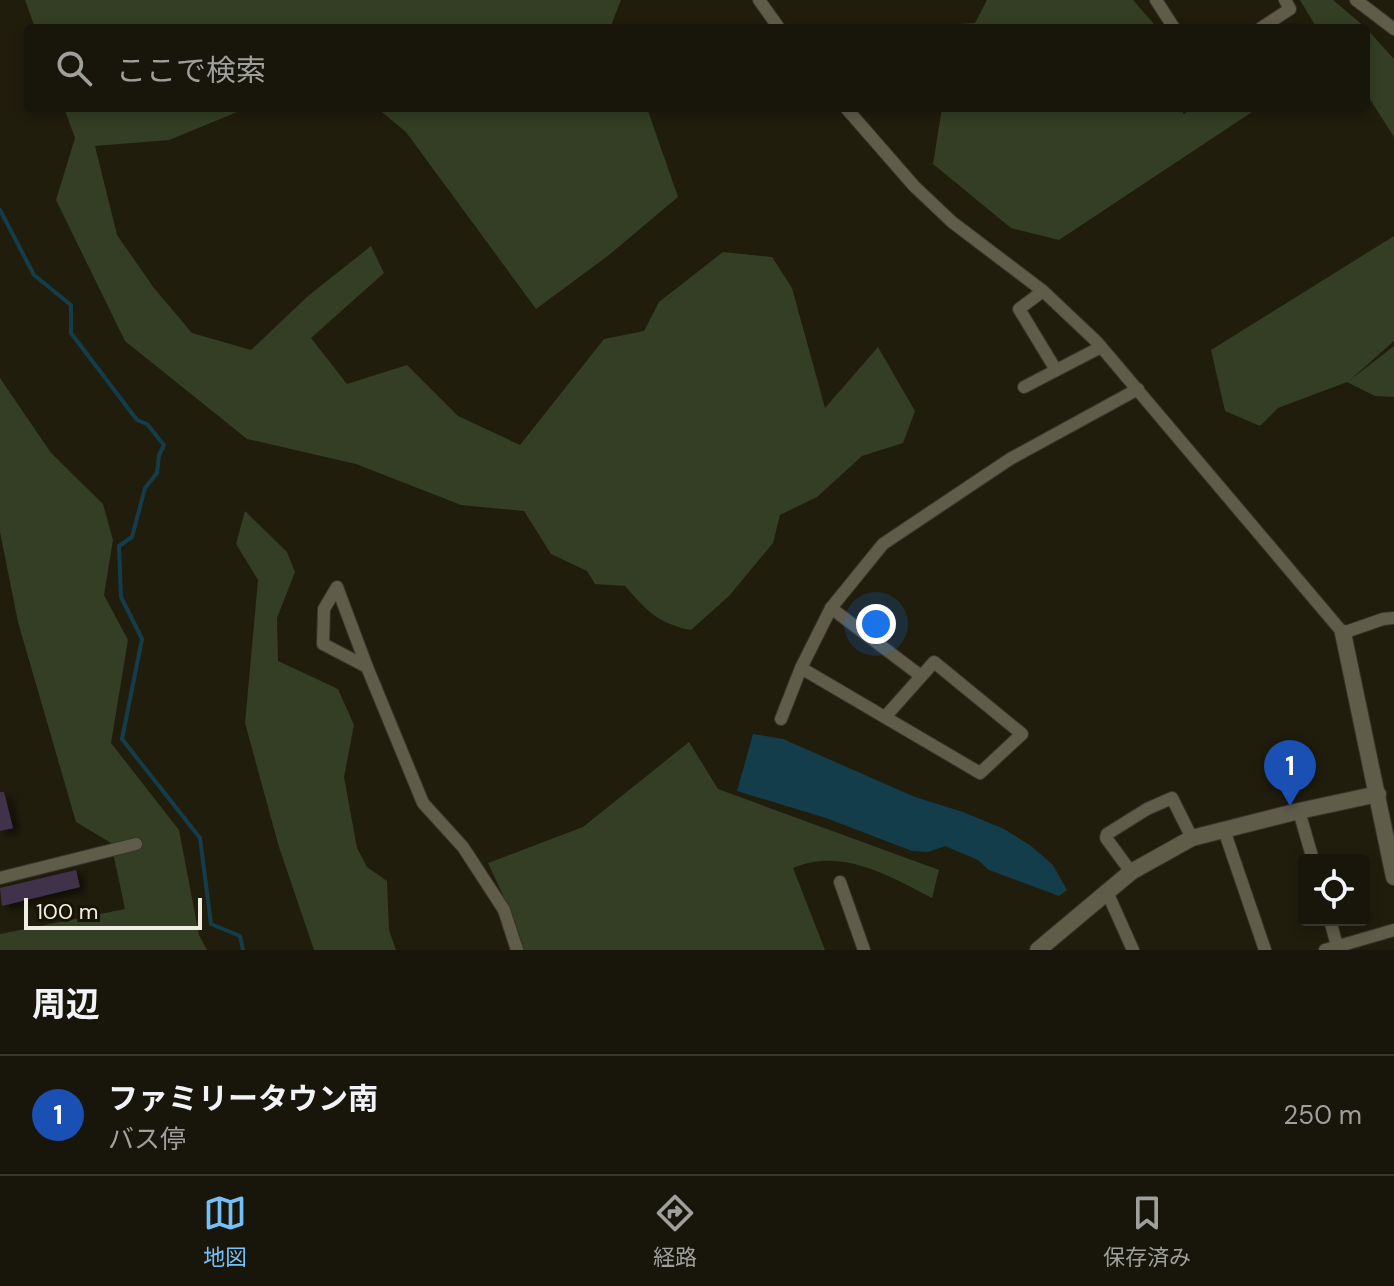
<!DOCTYPE html>
<html lang="ja">
<head>
<meta charset="utf-8">
<style>
  body { margin:0; font-family:"DM Sans","Noto Sans JP",sans-serif; background:#211f13; color:#f1f3f6 }
  .controls { position:absolute; right:24px; bottom:24px; display:grid; overflow:hidden; border-radius:8px; box-shadow:0 4px 12px #0003 }
  .controls button { width:72px; height:72px; display:grid; place-items:center; padding:0; border:0; border-bottom:2px solid #36352b; background:#18160a; color:#f1f3f6; font:40px sans-serif }
  .scale { position:absolute; left:24px; bottom:20px; width:178px; box-sizing:border-box; padding-left:8px; border:4px solid #f0eee3; border-top:0; font-size:22px; line-height:28px; white-space:nowrap; color:#f0eee3; -webkit-text-stroke:6px #171405; paint-order:stroke }
  .you { position:absolute; left:876px; top:624px; width:28px; height:28px; margin:-20px; border:6px solid #fff; border-radius:50%; background:#1a73e8; box-shadow:0 0 0 12px #1a73e833 }
  .badge { display:grid; place-items:center; width:52px; height:52px; border-radius:50%; background:#76c0f7; color:#fff; font-size:26px; font-weight:700 }
  .pin { position:absolute; translate:-50% -66px; filter:drop-shadow(0 2px 4px #0008) }
  .pin::after { content:''; position:absolute; top:42px; width:28px; height:24px; background:inherit; clip-path:polygon(0 0,100% 0,50% 100%) }
  .list { margin:0; padding:0; list-style:none }
  h2 { display:flex; justify-content:space-between; align-items:center; height:104px; margin:0; padding:0 32px; font-size:34px }
  h2 small { font-size:26px; font-weight:400; color:#9f9f9c }
  .list li { display:grid; grid-template-columns:52px 1fr auto; gap:24px; align-items:center; box-sizing:border-box; height:120px; padding:0 32px; border-top:2px solid #36352b }
  .list b { display:block; font-size:30px; white-space:nowrap }
  .list p { margin:0; font-size:26px; white-space:nowrap; color:#9f9f9c }
  .list em { font-size:26px; font-style:normal; color:#9f9f9c }
  .icon { flex:none; width:44px; height:44px; fill:none; stroke:currentColor; stroke-width:2; stroke-linecap:round; stroke-linejoin:round }
  .map { position:relative; flex:none; width:1394px; height:950px; overflow:hidden }
  .search { position:absolute; background:#18160a; box-shadow:0 4px 12px #0003; left:24px; right:24px; top:24px; height:88px; display:flex; align-items:center; gap:20px; box-sizing:border-box; padding:0 28px; border-radius:8px; color:#9f9f9c; font-size:30px }
  .sheet { height:224px; background:#18160a }
  nav { display:flex; justify-content:space-around; align-items:center; box-sizing:border-box; height:112px; border-top:2px solid #36352b; background:#18160a; font-size:22px; color:#9f9f9c }
  nav a { display:grid; justify-items:center; gap:4px }
  nav .on { color:#76c0f7 }
  .map>svg:first-child { display:block }
  .green { fill:#333e24 }
  .water { fill:#143d4b }
  .lines { fill:none; stroke-linecap:round; stroke-linejoin:round }
  .stream { stroke:#143d4b; stroke-width:4 }
  .building { fill:#40314c; filter:url(#shadow) }
  .minor-casing { stroke:#38352d; stroke-width:14 }
  .tertiary-casing { stroke:#38352d; stroke-width:18 }
  .minor { stroke:#5f5c4a; stroke-width:12 }
  .tertiary { stroke:#5f5c4a; stroke-width:16 }
</style>
</head>
<body>
<div class="map">
<svg width="1394" height="950" viewBox="0 0 1394 950">
  <defs>
    <filter id="shadow"><feDropShadow dx="6" dy="3.5" stdDeviation="4" flood-color="#0009"/></filter>
  </defs>
  <rect width="100%" height="100%" fill="#201d0d"/>
  <g class="green">
    <path d="M25,0H621L612,23L615,28H35Z"/>
    <path d="M987,0H1133L1154,24L1153,28H940L943,25L975,23Z"/>
    <path d="M1300,0H1333L1366,28H1311L1315,25Z"/>
    <path d="M1366,28L1394,59V137L1366,93Z"/>
    <path d="M64,108H247L169,140L95,146L117,235L154,288L192,333L251,350L308,296L371,246L384,273L311,338L347,384L407,365L458,416L520,445L604,339L644,331L659,302L723,252L772,257L792,288L825,408L878,347L915,411L903,443L862,456L817,497L780,515L773,543L729,596L691,630C657,623 647,611 625,586L595,584L587,571L551,554L524,511L461,505L356,464L247,439L125,341L56,200L75,138Z"/>
    <path d="M377,108H647L678,197L609,255L536,309L406,132Z"/>
    <path d="M942,108H1180L1184,114L1192,108H1258L1059,240L1011,228L933,164Z"/>
    <path d="M1394,236V341L1350,380L1394,346V397L1375,396L1347,382L1278,408L1260,426L1225,411L1211,350Z"/>
    <path d="M0,378L51,453L103,504L113,540L104,595L128,640L111,743L179,830L199,935L207,950H0V934L125,909L111,843L76,822L18,622L0,532Z"/>
    <path d="M245,511L287,552L295,572L277,618L278,661L338,689L354,725L344,777L357,848L367,867L387,881L389,930L396,950H314L279,847L245,723L258,580L236,544Z"/>
    <path d="M689,742L718,789L939,870L932,898C890,876 841,847 793,868L825,950H522L508,906L488,863L583,827Z"/>
  </g>
  <path class="water" d="M753,734L783,739L915,797L963,812L1004,829L1031,846L1053,865L1067,890L1059,896L989,870L978,860L945,846L928,852L912,851L826,818L737,791Z"/>
  <g class="lines">
    <path class="stream" d="M0,210L34,275L71,305V333L137,420L147,424L164,445L159,455L157,473L145,488L132,537L119,546L121,597L142,639L122,739L200,838L211,924L240,936L243,950"/>
  </g>
  <g class="building">
    <path d="M0,792H4L13,828L0,831Z"/>
    <path d="M76,870L80,887L2,906L0,888Z"/>
  </g>
  <g class="lines">
    <g class="minor-casing">
      <g id="minor">
        <path d="M759,0L779,28"/>
        <path d="M1156,0L1174,28"/>
        <path d="M1356,0L1394,29"/>
        <path d="M1261,28L1290,9L1285,0"/>
        <path d="M846,108L914,186L952,222L1043,291L1097,342L1343,633L1383,619L1394,618"/>
        <path d="M1043,291L1019,309L1056,370"/>
        <path d="M1024,387L1101,347"/>
        <path d="M337,587L367,667L323,644L324,609Z"/>
        <path d="M831,608L921,676"/>
        <path d="M367,667L423,803L463,847L504,910L517,950"/>
        <path d="M801,668L980,773L1022,734L934,662L885,717"/>
        <path d="M781,719L801,668L831,608L883,544L1010,459L1138,389"/>
        <path d="M1299,811L1313,860"/>
        <path d="M1224,830L1265,950"/>
        <path d="M1131,872L1106,838L1107,834L1147,809L1172,798L1192,838"/>
        <path d="M0,878L136,844"/>
        <path d="M840,882L864,950"/>
        <path d="M1107,892L1133,950"/>
        <path d="M1330,920L1337,946"/>
        <path d="M1325,950L1394,930"/>
      </g>
    </g>
    <g class="tertiary-casing">
      <g id="tertiary">
        <path d="M1343,633L1394,877"/>
        <path d="M1038,950L1131,872L1192,838L1299,811L1378,794"/>
      </g>
    </g>
    <use href="#minor" class="minor"/>
    <use href="#tertiary" class="tertiary"/>
  </g>
</svg>
<div class="controls">
<button><svg class="icon" aria-label="locate" viewBox="0 0 24 24"><circle cx="12" cy="12" r="6"/><path d="M12 2v4M12 18v4M2 12h4M18 12h4"/></svg></button>
</div>
<div class="scale">100 m</div>
<div class="you"></div>
<div class="pin badge" style="left:1290px;top:806px;background:#1a4fb4">1</div>
<div class="search"><svg class="icon" aria-label="search" viewBox="0 0 24 24"><circle cx="10" cy="10" r="6"/><path d="M15 15l6 6"/></svg>ここで検索</div>
</div>
<section class="sheet">
<h2>周辺<small></small></h2>
<ul class="list">
<li><span class="badge" style="background:#1a4fb4">1</span><div><b>ファミリータウン南</b><p>バス停</p></div><em>250 m</em></li>
</ul>
</section>
<nav>
<a class="on"><svg class="icon" aria-label="map" viewBox="0 0 24 24"><path d="M3 6l6-2 6 2 6-2v14l-6 2-6-2-6 2zM9 4v14M15 6v14"/></svg>地図</a>
<a><svg class="icon" aria-label="directions" viewBox="0 0 24 24"><path d="M12 3l9 9-9 9-9-9zM9 14v-3h6M13 9l2 2-2 2"/></svg>経路</a>
<a><svg class="icon" aria-label="saved" viewBox="0 0 24 24"><path d="M7 4h10v16l-5-4-5 4z"/></svg>保存済み</a>
</nav>
</body>
</html>
